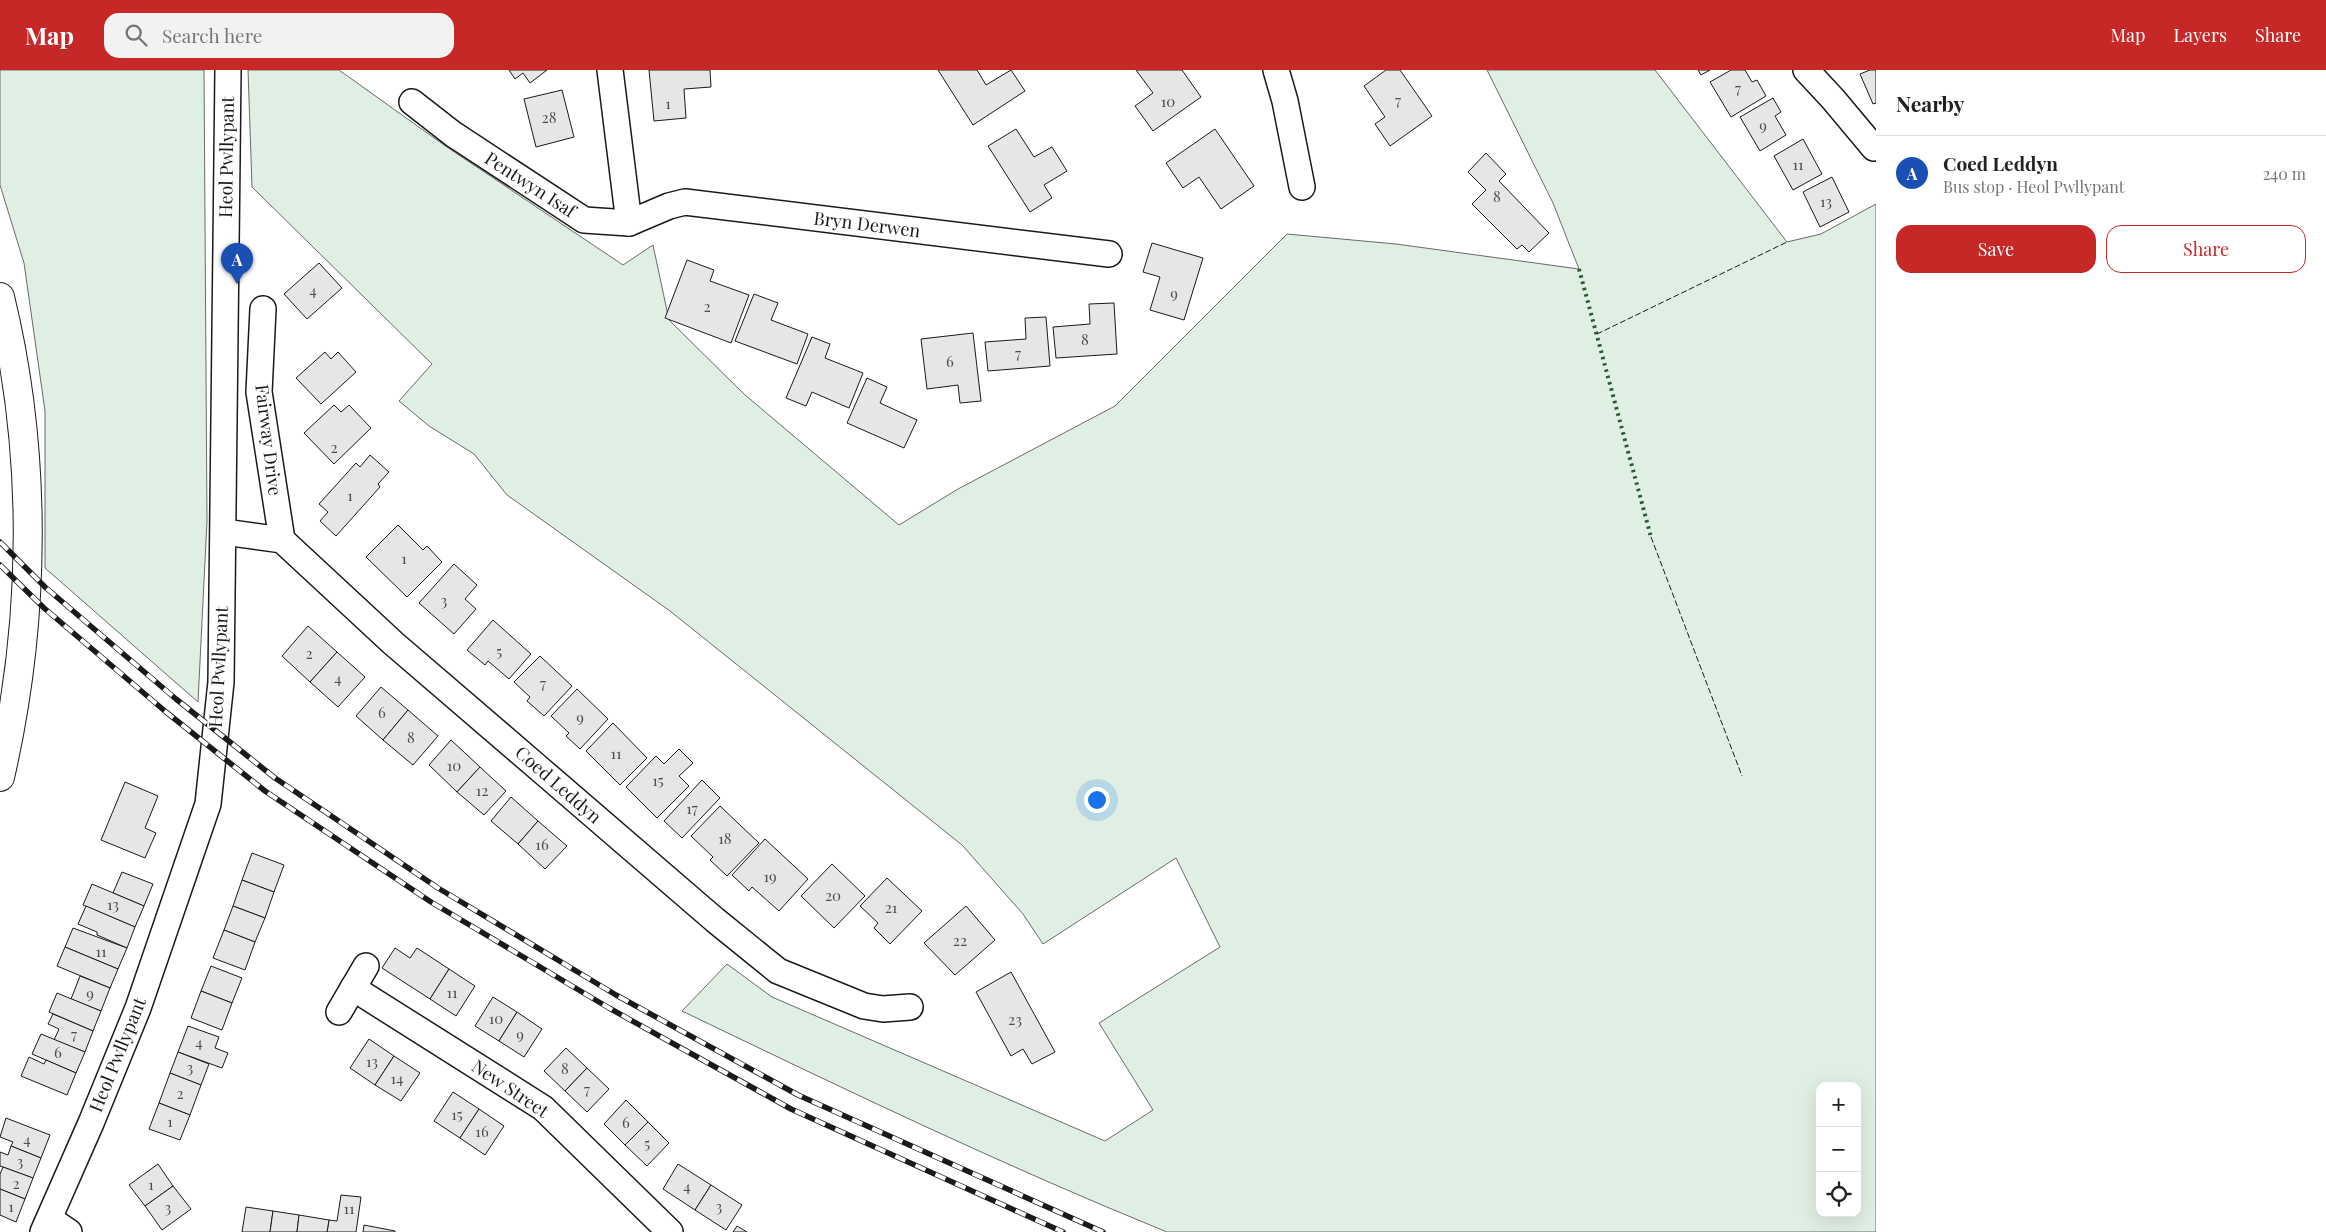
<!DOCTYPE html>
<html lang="en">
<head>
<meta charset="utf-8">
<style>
  body { margin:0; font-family:"Playfair Display",serif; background:#f2f2f2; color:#222 }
  .controls { position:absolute; right:15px; bottom:15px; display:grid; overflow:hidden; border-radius:10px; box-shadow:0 5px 20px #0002 }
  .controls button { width:45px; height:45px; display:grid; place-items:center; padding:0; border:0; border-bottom:1px solid #e0e0e0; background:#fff; color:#222; font:25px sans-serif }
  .you { position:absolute; left:1096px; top:729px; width:18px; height:18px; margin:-12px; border:4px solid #fff; border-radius:50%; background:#1a73e8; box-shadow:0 0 0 8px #1a73e833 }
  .badge { display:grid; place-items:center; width:32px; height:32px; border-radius:50%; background:#c62828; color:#fff; font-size:16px; font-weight:700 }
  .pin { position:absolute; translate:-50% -41px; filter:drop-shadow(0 1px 2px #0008) }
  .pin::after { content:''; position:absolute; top:26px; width:18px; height:15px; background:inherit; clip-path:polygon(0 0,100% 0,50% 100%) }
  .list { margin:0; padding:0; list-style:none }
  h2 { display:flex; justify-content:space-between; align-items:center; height:65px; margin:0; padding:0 20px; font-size:21px }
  h2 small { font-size:16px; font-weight:400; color:#767676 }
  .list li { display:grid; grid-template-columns:32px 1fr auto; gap:15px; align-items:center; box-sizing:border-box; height:75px; padding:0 20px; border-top:1px solid #e0e0e0 }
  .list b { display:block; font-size:19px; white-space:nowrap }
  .list p { margin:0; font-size:16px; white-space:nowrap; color:#767676 }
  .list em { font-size:16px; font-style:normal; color:#767676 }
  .actions { display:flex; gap:10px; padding:15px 20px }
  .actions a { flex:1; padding:11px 0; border:1px solid #c62828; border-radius:15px; text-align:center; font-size:18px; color:#c62828 }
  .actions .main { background:#c62828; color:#fff }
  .icon { flex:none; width:28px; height:28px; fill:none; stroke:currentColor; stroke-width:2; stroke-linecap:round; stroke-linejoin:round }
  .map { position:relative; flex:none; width:1876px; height:1162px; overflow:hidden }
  header { display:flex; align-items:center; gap:30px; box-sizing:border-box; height:70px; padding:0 25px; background:#c62828; color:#fff }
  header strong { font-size:24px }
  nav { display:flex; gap:28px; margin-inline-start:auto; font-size:18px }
  .search { width:350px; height:45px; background:#f2f2f2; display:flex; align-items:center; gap:12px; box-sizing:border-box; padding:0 18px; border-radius:15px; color:#767676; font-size:19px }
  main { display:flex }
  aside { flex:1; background:#fff }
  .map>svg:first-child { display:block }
  .green { fill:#e0efe3; stroke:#6a6a6a; fill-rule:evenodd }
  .building { fill:#e6e6e6; stroke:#1a1a1a }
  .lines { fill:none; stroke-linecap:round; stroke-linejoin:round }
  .street-casing { stroke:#1a1a1a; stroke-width:28 }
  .primary-casing { stroke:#1a1a1a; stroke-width:30 }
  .street { stroke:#fff; stroke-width:25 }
  .primary { stroke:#fff; stroke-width:28 }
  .rail-casing { stroke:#1a1a1a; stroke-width:5.5 }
  .rail { stroke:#fff; stroke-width:4; stroke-dasharray:11; stroke-linecap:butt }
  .hedge { stroke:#2b5a34; stroke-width:4; stroke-dasharray:2.5 4; stroke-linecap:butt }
  .fence { stroke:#1a1a1a; stroke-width:1; stroke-dasharray:6 2.5; stroke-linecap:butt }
  .labels { text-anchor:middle; stroke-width:4; stroke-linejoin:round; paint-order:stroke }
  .number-label { font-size:15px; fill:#4d4d4d }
  .street-label { font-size:18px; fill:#1a1a1a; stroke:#fff }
</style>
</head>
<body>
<header>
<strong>Map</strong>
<div class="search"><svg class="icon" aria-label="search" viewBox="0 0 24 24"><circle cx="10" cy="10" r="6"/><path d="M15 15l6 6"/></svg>Search here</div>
<nav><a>Map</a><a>Layers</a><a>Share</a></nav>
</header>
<main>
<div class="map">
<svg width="1876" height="1162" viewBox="0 0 1876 1162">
  <rect width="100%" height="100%" fill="#fff"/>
  <g class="green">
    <path d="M0,0H204L207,451L198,632L45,498V341L24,193L0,115Z"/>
    <path d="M248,0H339L444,75L623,195L653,175L669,250L744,324L899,455L958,419L1115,336L1287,164L1396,174L1579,199L1553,133L1487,0H1655L1787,172L1821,164L1876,134V1162H1167C1002,1095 842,1018 682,941L727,894L772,927L1105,1071L1153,1040L1099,953L1220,877L1176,788L1043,874L1023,844L962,775L670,541L507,425L474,384L429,356L399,331L432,294L252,117ZM1820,1016H1857V1143H1820Z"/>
  </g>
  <g class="building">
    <path d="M509,0H547L530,13L523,3L515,9Z"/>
    <path d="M649,0H710L711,17L684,19L686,48L654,51Z"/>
    <path d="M938,0H977L986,15L1011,0L1025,21L973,55Z"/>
    <path d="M1136,0H1182L1201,27L1153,61L1135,36L1153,23Z"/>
    <path d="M1386,0H1400L1432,46L1390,76L1375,54L1385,47L1364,16Z"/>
    <path d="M1698,0H1710L1701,5Z"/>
    <path d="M1731,0H1745L1752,12L1757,10L1766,26L1731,47L1710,12Z"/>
    <path d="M1870,0H1876V33L1873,34L1860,4Z"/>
    <path d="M562,20L574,67L536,77L524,29Z"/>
    <path d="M1773,28L1781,42L1775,46L1786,65L1760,81L1740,47Z"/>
    <path d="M1016,59L1034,87L1052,77L1067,101L1044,115L1052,128L1030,142L988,76Z"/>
    <path d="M1215,59L1254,116L1221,139L1199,107L1183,118L1166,93Z"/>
    <path d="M1803,69L1822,104L1793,120L1774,86Z"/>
    <path d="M1486,83L1506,104L1499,111L1549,163L1529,182L1522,175L1517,179L1472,134L1486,120L1468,102Z"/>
    <path d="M1832,107L1849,142L1820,157L1803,122Z"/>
    <path d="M1152,173L1203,188L1184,250L1150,240L1160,207L1143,202Z"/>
    <path d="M687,190L714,200L710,211L749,225L731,273L665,248Z"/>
    <path d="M319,193L342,218L307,249L284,224Z"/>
    <path d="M754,224L778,233L771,250L808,264L797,294L735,271Z"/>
    <path d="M1114,233L1117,284L1056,288L1053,257L1090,254L1089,234Z"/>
    <path d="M1046,247L1050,296L988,301L985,272L1026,269L1025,248Z"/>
    <path d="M973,263L981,331L960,333L958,315L927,319L921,269Z"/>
    <path d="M812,267L830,274L825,288L863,303L849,338L812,322L806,336L786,328Z"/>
    <path d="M325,282L331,289L338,282L356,302L321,334L296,308Z"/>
    <path d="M867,308L887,317L880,333L917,350L904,378L847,353Z"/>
    <path d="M334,335L341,342L349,335L371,358L334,394L304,363Z"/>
    <path d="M370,385L389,402L378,414L380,417L336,466L320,451L328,442L319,434L356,393L360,397Z"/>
    <path d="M398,455L423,480L427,476L442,492L407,527L366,487Z"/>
    <path d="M454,494L477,515L465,529L476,539L454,564L419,533Z"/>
    <path d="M493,550L531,584L509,609L488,591L485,595L467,580Z"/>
    <path d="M308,556L337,582L310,612L282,586Z"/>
    <path d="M337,582L365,607L338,637L310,612Z"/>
    <path d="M540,586L572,616L544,646L527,631L530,627L514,612Z"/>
    <path d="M381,617L408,640L383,670L356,646Z"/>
    <path d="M577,619L608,649L580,679L566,666L569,663L551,646Z"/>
    <path d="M408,640L438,666L413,695L383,670Z"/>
    <path d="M613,653L647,688L620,715L586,681Z"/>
    <path d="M451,670L480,697L457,722L429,695Z"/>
    <path d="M679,679L693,693L679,706L689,716L657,748L626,717L656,686L664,694Z"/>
    <path d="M480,697L506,721L484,745L457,722Z"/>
    <path d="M702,710L720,728L682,768L664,751Z"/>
    <path d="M125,712L158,726L145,758L156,763L145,788L101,770Z"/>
    <path d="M511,727L538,751L518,774L491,751Z"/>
    <path d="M720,736L759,773L727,806L710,790L713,787L691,766Z"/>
    <path d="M538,751L567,776L545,799L518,774Z"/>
    <path d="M765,769L808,809L779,841L752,817L749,821L732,805Z"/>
    <path d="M252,783L284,795L274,822L242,810Z"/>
    <path d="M832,794L865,826L834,858L801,826Z"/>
    <path d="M122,802L153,814L144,836L113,823Z"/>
    <path d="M887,808L922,841L890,874L874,858L878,853L860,836Z"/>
    <path d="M242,810L274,822L265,848L233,836Z"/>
    <path d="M92,814L144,836L135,857L83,835Z"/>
    <path d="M86,836L135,857L127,878L97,865V862L78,854Z"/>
    <path d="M233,836L265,848L255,872L224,860Z"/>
    <path d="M966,836L995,870L955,905L924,873Z"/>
    <path d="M73,858L127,878L118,899L65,877Z"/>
    <path d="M224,860L255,872L245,900L213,888Z"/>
    <path d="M65,877L118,899L110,918L57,896Z"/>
    <path d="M395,878L410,888L417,878L449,899L430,929L382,898Z"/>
    <path d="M211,896L242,908L232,933L201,921Z"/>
    <path d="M449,899L475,916L456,946L430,929Z"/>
    <path d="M1011,902L1055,982L1032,994L1023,979L1011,986L976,922Z"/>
    <path d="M80,906L110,918L101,941L71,929Z"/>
    <path d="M201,921L232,933L222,960L191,948Z"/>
    <path d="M57,923L101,941L93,961L49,942Z"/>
    <path d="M493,927L517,942L499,971L475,956Z"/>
    <path d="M517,942L542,959L524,987L499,971Z"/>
    <path d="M53,944L93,961L85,982L54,970L59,959L48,954Z"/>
    <path d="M188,956L219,967L215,978L228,983L222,998L178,982Z"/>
    <path d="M41,964L85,982L76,1003L32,984Z"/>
    <path d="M369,969L394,986L375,1015L350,998Z"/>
    <path d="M566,978L587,998L565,1021L544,1001Z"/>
    <path d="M178,982L209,994L201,1015L170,1003Z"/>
    <path d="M394,986L420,1003L401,1031L375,1015Z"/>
    <path d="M29,987L44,994L46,990L76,1003L67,1025L21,1006Z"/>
    <path d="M587,998L609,1019L587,1042L565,1021Z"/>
    <path d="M170,1003L201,1015L190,1045L159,1033Z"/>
    <path d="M453,1022L479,1039L460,1068L434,1051Z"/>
    <path d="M626,1030L648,1052L625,1075L604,1054Z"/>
    <path d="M159,1033L190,1045L180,1070L149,1059Z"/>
    <path d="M479,1039L504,1056L485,1085L460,1068Z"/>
    <path d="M6,1048L50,1065L41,1088L11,1076L13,1072L0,1067Z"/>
    <path d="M648,1052L669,1073L647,1096L625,1075Z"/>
    <path d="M11,1076L41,1088L33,1108L0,1096V1082L8,1085Z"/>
    <path d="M158,1094L173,1116L145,1136L129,1115Z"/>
    <path d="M678,1094L711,1115L695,1140L663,1119Z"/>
    <path d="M3,1097L33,1108L25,1129L0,1119V1104Z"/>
    <path d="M711,1115L742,1135L726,1160L695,1140Z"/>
    <path d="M173,1116L191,1139L162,1160L145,1136Z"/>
    <path d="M0,1119L25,1129L16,1152L0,1145Z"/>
    <path d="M341,1125L361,1127L356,1162H327L329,1150L337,1151Z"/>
    <path d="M246,1137L273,1141L270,1162H242Z"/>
    <path d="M273,1141L299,1145L297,1162H270Z"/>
    <path d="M299,1145L329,1150L327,1162H297Z"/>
    <path d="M364,1155L395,1161V1162H363Z"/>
    <path d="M737,1156L747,1162H733Z"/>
  </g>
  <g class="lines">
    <g class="street-casing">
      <g id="street">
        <path d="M1276,0L1285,31L1302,117"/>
        <path d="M1806,0L1833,29L1874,78"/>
        <path d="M412,32L453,64L584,150L629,153L610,0"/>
        <path d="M629,153L669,136L685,132L1109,184"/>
        <path d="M263,239L259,322L282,470"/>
        <path d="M224,462L282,470L393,573L542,701L715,850L778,901L864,936L883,939L910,937"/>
        <path d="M353,918L543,1038L670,1162"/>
        <path d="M339,942L366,896"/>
        <path d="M50,1149L69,1162"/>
        <path d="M43,1162L91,1053L138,938L208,734L221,612L228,0"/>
      </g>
    </g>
    <g class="primary-casing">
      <path id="primary" d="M0,227C38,383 36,551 0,707"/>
    </g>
    <use href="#street" class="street"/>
    <use href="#primary" class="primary"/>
    <g class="rail-casing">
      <g id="rail">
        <path d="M0,472L45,517L176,629L275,708L438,818L616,925L798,1025L1103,1162"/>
        <path d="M0,495L44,538L166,642L265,721L431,832L609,938L791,1039L1063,1162"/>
      </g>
    </g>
    <use href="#rail" class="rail"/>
    <path class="hedge" d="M1579,199L1651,467"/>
    <g class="fence">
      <path d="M1597,264L1787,172"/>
      <path d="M1651,467L1742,706"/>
    </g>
  </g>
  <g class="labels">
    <g class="number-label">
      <text x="1738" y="24">7</text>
      <text x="1398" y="36">7</text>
      <text x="1168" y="37">10</text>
      <text x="668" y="39">1</text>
      <text x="549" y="53">28</text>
      <text x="1763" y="61">9</text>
      <text x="1798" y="100">11</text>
      <text x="1497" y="132">8</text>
      <text x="1826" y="137">13</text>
      <text x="313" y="226">4</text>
      <text x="1174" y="229">9</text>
      <text x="707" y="242">2</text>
      <text x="1085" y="275">8</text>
      <text x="1018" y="289">7</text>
      <text x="950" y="297">6</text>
      <text x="334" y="383">2</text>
      <text x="350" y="431">1</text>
      <text x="404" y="494">1</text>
      <text x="444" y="536">3</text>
      <text x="499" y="587">5</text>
      <text x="309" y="589">2</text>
      <text x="338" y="614">4</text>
      <text x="543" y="619">7</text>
      <text x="382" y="648">6</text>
      <text x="580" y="653">9</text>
      <text x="411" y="673">8</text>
      <text x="616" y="689">11</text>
      <text x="454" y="701">10</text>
      <text x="658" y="716">15</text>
      <text x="482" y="726">12</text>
      <text x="692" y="744">17</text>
      <text x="725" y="774">18</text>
      <text x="542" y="780">16</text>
      <text x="770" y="812">19</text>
      <text x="833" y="831">20</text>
      <text x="113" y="840">13</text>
      <text x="891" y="843">21</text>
      <text x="960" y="876">22</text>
      <text x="101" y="887">11</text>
      <text x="452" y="928">11</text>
      <text x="90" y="929">9</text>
      <text x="496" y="954">10</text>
      <text x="1015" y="955">23</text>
      <text x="74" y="970">7</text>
      <text x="520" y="970">9</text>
      <text x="199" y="978">4</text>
      <text x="58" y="988">6</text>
      <text x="372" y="997">13</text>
      <text x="190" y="1003">3</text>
      <text x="565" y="1004">8</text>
      <text x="397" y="1014">14</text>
      <text x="587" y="1025">7</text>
      <text x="180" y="1029">2</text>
      <text x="457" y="1050">15</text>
      <text x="170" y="1057">1</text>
      <text x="626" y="1058">6</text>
      <text x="482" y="1067">16</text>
      <text x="27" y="1075">4</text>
      <text x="647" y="1079">5</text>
      <text x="20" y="1097">3</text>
      <text x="16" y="1119">2</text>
      <text x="151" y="1120">1</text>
      <text x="687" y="1122">4</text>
      <text x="11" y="1142">1</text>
      <text x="719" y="1142">3</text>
      <text x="168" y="1143">3</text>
      <text x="349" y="1144">11</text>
    </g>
    <g class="street-label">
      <text transform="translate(227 87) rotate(-89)" y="6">Heol Pwllypant</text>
      <text transform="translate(530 115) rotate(33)" y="6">Pentwyn Isaf</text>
      <text transform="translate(867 155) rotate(7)" y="6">Bryn Derwen</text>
      <text transform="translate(268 370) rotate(83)" y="6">Fairway Drive</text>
      <text transform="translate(219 597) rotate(-87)" y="6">Heol Pwllypant</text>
      <text transform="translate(558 715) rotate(41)" y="6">Coed Leddyn</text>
      <text transform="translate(118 985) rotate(-68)" y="6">Heol Pwllypant</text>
      <text transform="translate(510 1019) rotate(34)" y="6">New Street</text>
    </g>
  </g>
</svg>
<div class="controls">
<button>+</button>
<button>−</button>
<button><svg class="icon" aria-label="locate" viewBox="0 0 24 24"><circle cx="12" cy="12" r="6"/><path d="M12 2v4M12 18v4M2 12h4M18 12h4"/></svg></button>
</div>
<div class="you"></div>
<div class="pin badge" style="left:237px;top:214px;background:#1a4fb4">A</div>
</div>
<aside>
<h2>Nearby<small></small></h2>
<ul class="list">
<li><span class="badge" style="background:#1a4fb4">A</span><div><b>Coed Leddyn</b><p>Bus stop · Heol Pwllypant</p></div><em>240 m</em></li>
</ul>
<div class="actions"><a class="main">Save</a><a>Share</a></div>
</aside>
</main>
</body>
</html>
